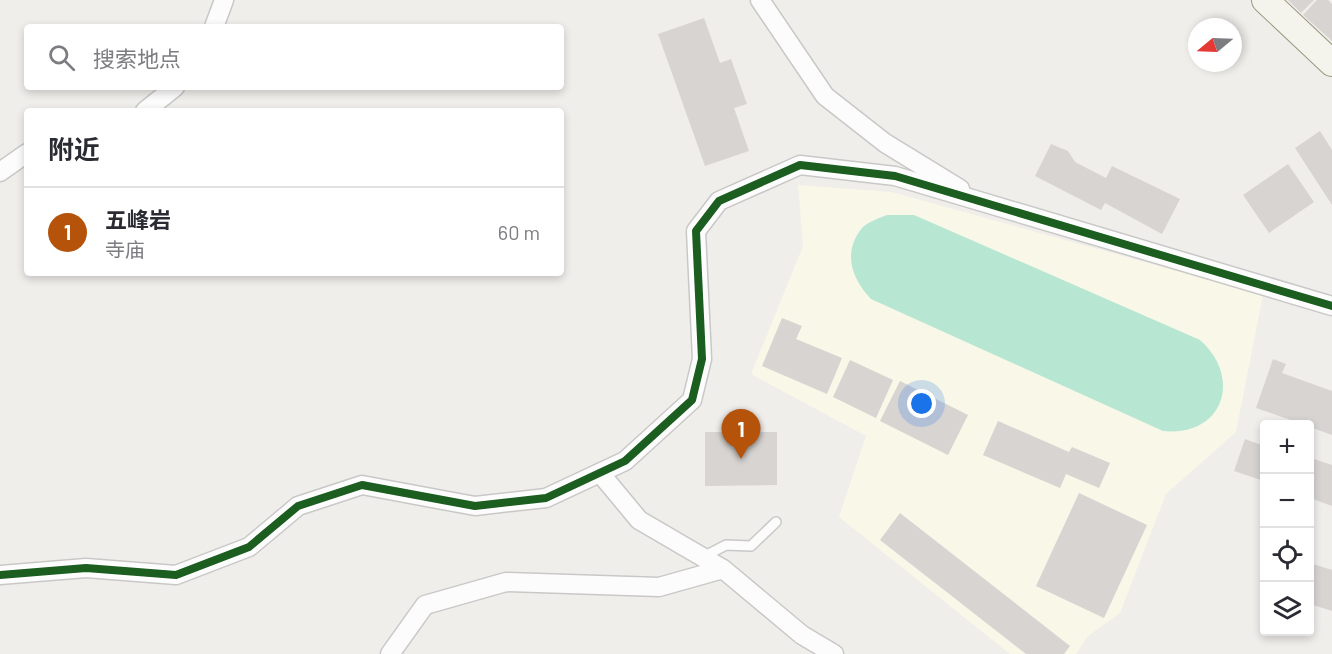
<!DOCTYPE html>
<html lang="zh">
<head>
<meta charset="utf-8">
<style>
  body { margin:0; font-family:Barlow,"Noto Sans SC",sans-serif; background:#f2f2f3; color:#2b2b33 }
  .controls { position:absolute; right:18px; bottom:18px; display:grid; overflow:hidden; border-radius:6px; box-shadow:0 3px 9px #0003 }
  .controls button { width:54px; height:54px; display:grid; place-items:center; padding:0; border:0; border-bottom:2px solid #e1e1e2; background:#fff; color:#2b2b33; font:30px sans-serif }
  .compass { position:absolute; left:1188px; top:18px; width:54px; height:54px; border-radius:50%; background:#fff; box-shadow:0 3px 9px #0003; rotate:251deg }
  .you { position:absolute; left:922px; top:404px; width:21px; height:21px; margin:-15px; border:4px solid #fff; border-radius:50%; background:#1a73e8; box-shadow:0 0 0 9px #1a73e833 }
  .badge { display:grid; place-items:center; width:39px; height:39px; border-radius:50%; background:#b45309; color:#fff; font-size:20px; font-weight:700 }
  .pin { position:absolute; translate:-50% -50px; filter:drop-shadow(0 2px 3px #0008) }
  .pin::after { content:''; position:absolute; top:32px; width:21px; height:18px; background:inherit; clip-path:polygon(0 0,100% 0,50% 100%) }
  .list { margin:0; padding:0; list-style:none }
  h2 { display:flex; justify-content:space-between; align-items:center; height:78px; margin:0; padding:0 24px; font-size:26px }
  h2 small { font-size:20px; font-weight:400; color:#7c7c81 }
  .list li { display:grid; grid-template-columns:39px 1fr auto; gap:18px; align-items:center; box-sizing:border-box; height:90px; padding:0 24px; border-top:2px solid #e1e1e2 }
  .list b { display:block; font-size:22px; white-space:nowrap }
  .list p { margin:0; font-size:20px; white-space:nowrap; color:#7c7c81 }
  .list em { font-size:20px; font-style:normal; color:#7c7c81 }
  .icon { flex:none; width:33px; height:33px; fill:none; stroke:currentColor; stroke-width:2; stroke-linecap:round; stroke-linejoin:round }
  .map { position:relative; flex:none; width:1332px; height:654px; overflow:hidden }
  .search { position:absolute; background:#fff; box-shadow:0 3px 9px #0003; left:24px; top:24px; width:540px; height:66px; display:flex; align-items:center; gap:15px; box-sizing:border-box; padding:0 21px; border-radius:6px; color:#7c7c81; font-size:22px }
  .panel { position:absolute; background:#fff; box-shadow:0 3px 9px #0003; left:24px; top:108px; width:540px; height:168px; border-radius:6px }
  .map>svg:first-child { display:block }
  .education { fill:#f8f7e8 }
  .pitch { fill:#b7e6d2 }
  .building { fill:#d7d4d2 }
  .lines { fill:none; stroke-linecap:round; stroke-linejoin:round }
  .lane-casing { stroke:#c9c8c7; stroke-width:12 }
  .street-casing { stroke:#c9c8c7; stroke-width:21 }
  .secondary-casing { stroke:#999a82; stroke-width:28 }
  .lane { stroke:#fdfcfc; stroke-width:9 }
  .street { stroke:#fdfcfc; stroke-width:18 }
  .secondary { stroke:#f4f4ed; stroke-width:26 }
  .cycleway-casing { stroke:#fff; stroke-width:11 }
  .cycleway { stroke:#1b5e20; stroke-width:8 }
</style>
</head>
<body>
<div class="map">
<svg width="1332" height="654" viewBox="0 0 1332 654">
  <rect width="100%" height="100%" fill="#f0eeeb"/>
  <path class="education" d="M798,185L892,192L1263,295L1236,432L1166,494L1120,613L1088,636L1076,654H1010L839,517L866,436L751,374L803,246Z"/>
  <path class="pitch" d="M887,215H914L1200,340C1243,378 1223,437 1163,431L871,299C852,279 842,253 862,228C868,222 879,218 887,215Z"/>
  <g class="building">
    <path d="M1288,0H1314L1301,13Z"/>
    <path d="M1317,0H1328L1332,4V41L1303,15Z"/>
    <path d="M704,18L720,63L731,59L747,104L734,108L749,151L705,166L658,34Z"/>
    <path d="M1320,131L1332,150V205L1295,148Z"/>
    <path d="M1051,144L1068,151L1075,162L1106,178L1112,166L1180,199L1162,234L1105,203L1101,210L1035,176Z"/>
    <path d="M1288,164L1314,202L1269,233L1243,195Z"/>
    <path d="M782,318L802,326L796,339L842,358L827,394L762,366Z"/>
    <path d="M1273,359L1286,364L1282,373L1332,391V435L1310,427V424H1302L1256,408Z"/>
    <path d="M850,360L893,380L876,418L833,397Z"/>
    <path d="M900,381L968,415L948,455L880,421Z"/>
    <path d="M998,421L1069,452L1072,447L1110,463L1099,488L1066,474L1060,488L983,455Z"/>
    <path d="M705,432H777V485L705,486Z"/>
    <path d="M1245,439L1264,446V481L1234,471Z"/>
    <path d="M1314,459L1332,465V506L1310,498V462L1312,463Z"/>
    <path d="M1079,493L1147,525L1104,618L1036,586Z"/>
    <path d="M900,513L1070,646L1064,654H1026L880,540Z"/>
    <path d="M1310,563L1332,570V611L1310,604Z"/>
  </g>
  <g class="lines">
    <g class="lane-casing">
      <path id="lane" d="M703,557L726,545L751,546L776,522"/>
    </g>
    <g class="street-casing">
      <g id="street">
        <path d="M760,0L825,96L885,143L960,189"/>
        <path d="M214,27L224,0"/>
        <path d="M145,111L175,87"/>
        <path d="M0,172L27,153"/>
        <path d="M600,473L639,520L723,569"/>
        <path d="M0,575L86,568L176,575L249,547L298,506L362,485L475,506L546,498L625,461L692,400L702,359L696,231L719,201L800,165L895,176L1332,306"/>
        <path d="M390,654L425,605L506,582L659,587L723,569L802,635L834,654"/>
      </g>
    </g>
    <g class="secondary-casing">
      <path id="secondary" d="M1265,0L1332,63"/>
    </g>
    <use href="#lane" class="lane"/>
    <use href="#street" class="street"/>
    <use href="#secondary" class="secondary"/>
    <g class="cycleway-casing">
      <path id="cycleway" d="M0,575L86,568L176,575L249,547L298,506L362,485L475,506L546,498L625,461L692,400L702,359L696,231L719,201L800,165L895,176L1332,306"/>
    </g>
    <use href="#cycleway" class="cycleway"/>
  </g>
</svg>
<div class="controls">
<button>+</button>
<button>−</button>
<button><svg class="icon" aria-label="locate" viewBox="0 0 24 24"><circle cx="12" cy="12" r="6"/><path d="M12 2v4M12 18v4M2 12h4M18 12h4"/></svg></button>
<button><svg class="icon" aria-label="layers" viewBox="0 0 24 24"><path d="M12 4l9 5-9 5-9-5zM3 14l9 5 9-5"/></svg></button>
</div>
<svg class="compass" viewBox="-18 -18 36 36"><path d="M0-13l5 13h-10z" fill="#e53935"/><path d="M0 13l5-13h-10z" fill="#7c7c81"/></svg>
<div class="you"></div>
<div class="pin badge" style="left:741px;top:459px">1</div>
<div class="search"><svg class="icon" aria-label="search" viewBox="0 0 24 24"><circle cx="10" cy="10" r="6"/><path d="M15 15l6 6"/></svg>搜索地点</div>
<section class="panel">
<h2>附近<small></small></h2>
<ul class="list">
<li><span class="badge">1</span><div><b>五峰岩</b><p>寺庙</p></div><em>60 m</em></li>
</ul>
</section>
</div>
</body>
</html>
